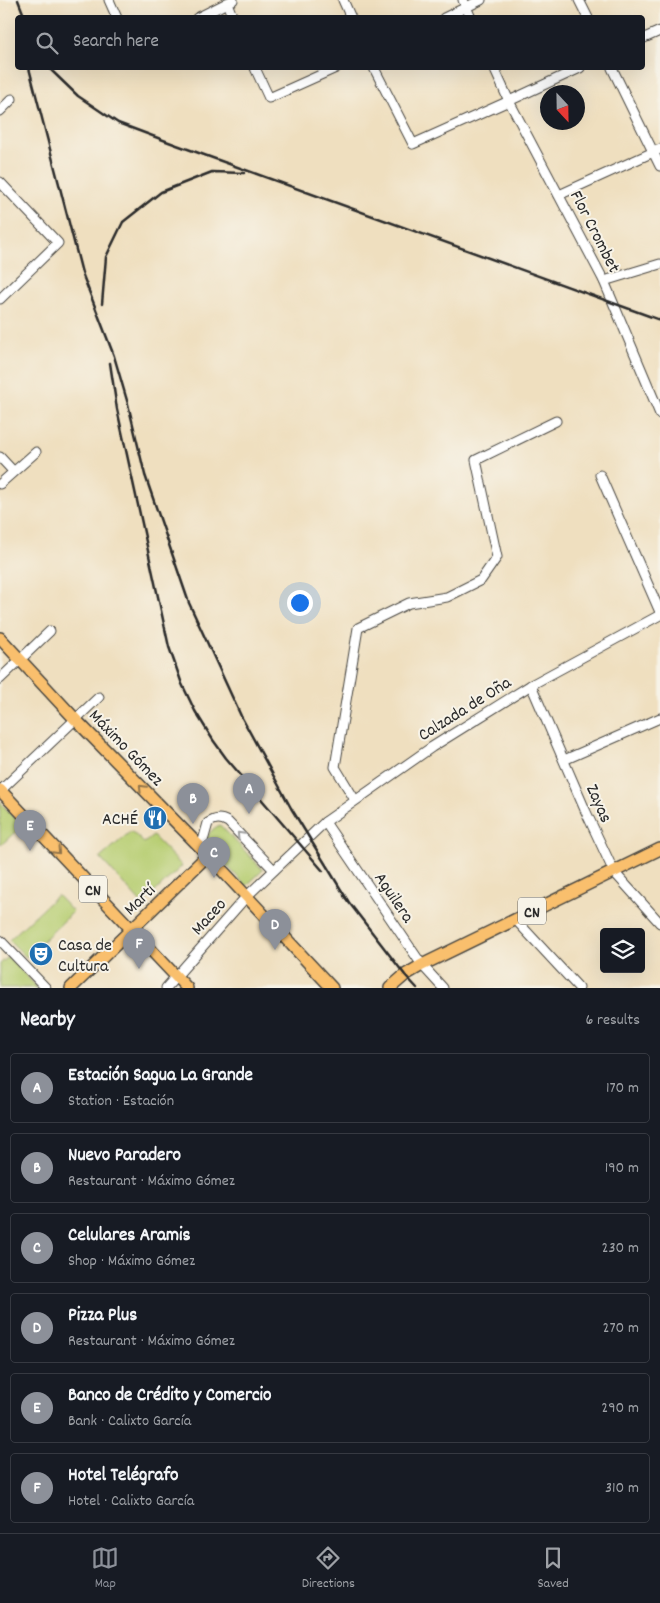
<!DOCTYPE html>
<html lang="en">
<head>
<meta charset="utf-8">
<style>
  body { margin:0; font-family:Dekko,sans-serif; background:#20242c; color:#f1f3f6 }
  .controls { position:absolute; right:15px; bottom:15px; display:grid; overflow:hidden; border-radius:5px; box-shadow:0 5px 20px #0002 }
  .controls button { width:45px; height:45px; display:grid; place-items:center; padding:0; border:0; border-bottom:1px solid #363941; background:#171b24; color:#f1f3f6; font:25px sans-serif }
  .compass { position:absolute; left:540px; top:85px; width:45px; height:45px; border-radius:50%; background:#171b24; box-shadow:0 5px 20px #0002; rotate:158deg }
  .you { position:absolute; left:299px; top:602px; width:18px; height:18px; margin:-12px; border:4px solid #fff; border-radius:50%; background:#1a73e8; box-shadow:0 0 0 8px #1a73e833 }
  .badge { display:grid; place-items:center; width:32px; height:32px; border-radius:50%; background:#8c9099; color:#fff; font-size:16px; font-weight:700 }
  .pin { position:absolute; translate:-50% -41px; filter:drop-shadow(0 1px 2px #0008) }
  .pin::after { content:''; position:absolute; top:26px; width:18px; height:15px; background:inherit; clip-path:polygon(0 0,100% 0,50% 100%) }
  .list { margin:0; padding:0; list-style:none }
  h2 { display:flex; justify-content:space-between; align-items:center; height:65px; margin:0; padding:0 20px; font-size:21px }
  h2 small { font-size:16px; font-weight:400; color:#9ea1a6 }
  .list li { display:grid; grid-template-columns:32px 1fr auto; gap:15px; align-items:center; box-sizing:border-box; height:70px; margin:0 10px 10px; padding:0 10px; border:1px solid #363941; border-radius:5px }
  .list b { display:block; font-size:19px; white-space:nowrap }
  .list p { margin:0; font-size:16px; white-space:nowrap; color:#9ea1a6 }
  .list em { font-size:16px; font-style:normal; color:#9ea1a6 }
  .icon { flex:none; width:28px; height:28px; fill:none; stroke:currentColor; stroke-width:2; stroke-linecap:round; stroke-linejoin:round }
  .map { position:relative; flex:none; width:660px; height:988px; overflow:hidden }
  .search { position:absolute; background:#171b24; box-shadow:0 5px 20px #0002; left:15px; right:15px; top:15px; height:55px; display:flex; align-items:center; gap:12px; box-sizing:border-box; padding:0 18px; border-radius:5px; color:#9ea1a6; font-size:19px }
  .sheet { height:545px; background:#171b24 }
  nav { display:flex; justify-content:space-around; align-items:center; box-sizing:border-box; height:70px; border-top:1px solid #363941; background:#171b24; font-size:14px; color:#9ea1a6 }
  nav a { display:grid; justify-items:center; gap:2px }
  nav .on { color:#8c9099 }
  .map>svg:first-child { display:block }
  .green { fill:#b7ce72; stroke:#717c4e }
  .lines { fill:none; stroke-linecap:round; stroke-linejoin:round }
  .minor-casing { stroke:#484641; stroke-width:11 }
  .major-casing { stroke:#484641; stroke-width:14 }
  .minor { stroke:#fff; stroke-width:9 }
  .major { stroke:#f9bf6d; stroke-width:11 }
  .rail { stroke:#2b2b2b; stroke-width:2.5 }
  .oneway { stroke:#92754c }
  .oneway2 { stroke:#a0a0a0 }
  .labels { text-anchor:middle; stroke-width:4; stroke-linejoin:round; paint-order:stroke }
  .shield { fill:#f7f3e8; stroke:#686764; stroke-width:1 }
  .shield-label { font-size:16px; font-weight:bold; fill:#2b2b2b }
  .street-label { font-size:18px; fill:#2b2b2b; stroke:#f7f3e8 }
  .poi-label { font-size:18px; fill:#2b2b2b; stroke:#f7f3e8; text-anchor:end }
</style>
</head>
<body>
<div class="map">
<svg width="660" height="988" viewBox="0 0 660 988">
  <rect width="100%" height="100%" fill="#f7f3e8"/>
  <filter id="ink" filterUnits="userSpaceOnUse"><feTurbulence type="fractalNoise" baseFrequency=".02" numOctaves="2"/><feDisplacementMap in="SourceGraphic" scale="10" xChannelSelector="R" yChannelSelector="G"/><feConvolveMatrix kernelMatrix="1 2 1 2 8 2 1 2 1" color-interpolation-filters="sRGB"/></filter>
  <filter id="wash" filterUnits="userSpaceOnUse"><feTurbulence type="fractalNoise" baseFrequency=".0096" numOctaves="4" result="noise"/><feDisplacementMap in="SourceGraphic" scale="20" xChannelSelector="R" yChannelSelector="G"/><feGaussianBlur stdDeviation="1.12" result="paint"/><feColorMatrix in="noise" values="0 0 0 0 0 0 0 0 0 0 0 0 0 0 0 0 0 1.4 0 .05"/><feComposite in="paint" operator="in"/></filter>
  <g filter="url(#wash)">
    <rect width="100%" height="100%" fill="#efdfbf"/>
    <g class="green">
      <path d="M0,802L22,826L1,845L0,844Z"/>
      <path d="M220,825L263,870L246,886L206,843C208,834 211,829 220,825Z"/>
      <path d="M131,831L144,843L153,836L182,866L142,904L100,858Z"/>
      <path d="M57,895L73,912L26,957L9,940Z"/>
      <path d="M8,957L38,988H0V964Z"/>
    </g>
  </g>
  <g filter="url(#ink)">
    <g class="lines">
      <g class="minor-casing">
        <g id="minor">
          <path d="M109,0L117,18"/>
          <path d="M343,0L351,18"/>
          <path d="M463,0L471,18"/>
          <path d="M579,0L588,18"/>
          <path d="M227,3L233,18"/>
          <path d="M197,18L233,0"/>
          <path d="M444,18L481,0"/>
          <path d="M642,39L660,31"/>
          <path d="M255,68L269,98L336,68"/>
          <path d="M374,68L413,144L509,101L580,68"/>
          <path d="M494,68L509,101L604,281L660,414"/>
          <path d="M612,68L660,166"/>
          <path d="M0,111L12,99"/>
          <path d="M0,182L58,243L0,299"/>
          <path d="M559,195L660,149"/>
          <path d="M604,281L660,264"/>
          <path d="M0,457L13,471"/>
          <path d="M600,475L660,612"/>
          <path d="M0,484L36,452"/>
          <path d="M0,679L50,631"/>
          <path d="M531,685L586,812L614,872L660,923"/>
          <path d="M564,760L660,718"/>
          <path d="M0,791L99,697"/>
          <path d="M355,800L335,767L358,628L409,603L447,597L481,580L497,557L476,460L556,421"/>
          <path d="M325,822L422,965L443,988"/>
          <path d="M201,848L208,823C216,818 220,818 228,822L274,870"/>
          <path d="M515,919L579,988"/>
          <path d="M0,940L46,988"/>
          <path d="M166,988L246,897L325,822L432,747L531,685L660,615"/>
        </g>
      </g>
      <g class="major-casing">
        <g id="major">
          <path d="M0,638L75,719L208,855L332,988"/>
          <path d="M0,790L187,988"/>
          <path d="M71,988L208,855"/>
          <path d="M390,988L405,975L422,965L660,849"/>
        </g>
      </g>
      <use href="#minor" class="minor"/>
      <use href="#major" class="major"/>
      <g class="rail">
        <path d="M18,0L25,18"/>
        <path d="M29,68L82,273L114,356L128,404L145,475L189,603L241,716L291,808L348,901"/>
        <path d="M50,68L52,71L78,96L118,123L174,144L660,320"/>
        <path d="M102,304L106,257L123,222L161,192L212,172L244,173"/>
        <path d="M110,363L117,409L169,647L182,684L195,711L213,740L226,758L323,871"/>
        <path d="M344,896L405,975L417,988"/>
      </g>
    </g>
    <defs><path id="oneway-chevron" d="M-2-3.5L2.5 0L-2 3.5" fill="none" stroke-width="1.6" stroke-linecap="round" stroke-linejoin="round" transform="scale(1.25)"/></defs>
    <g class="oneway">
      <use href="#oneway-chevron" transform="translate(142 788) rotate(-134)"/>
      <use href="#oneway-chevron" transform="translate(57 851) rotate(47)"/>
    </g>
    <use class="oneway2" href="#oneway-chevron" transform="translate(240 835) rotate(-133)"/>
  </g>
  <defs>
    <g id="restaurant-disc" transform="scale(1.25)"><circle r="9.5" fill="#1f6fb2" stroke="#f7f3e8"/><path d="M-5-6h1v4h1v-4h1v4h1v-4h1v5L-1.5 .5V6h-2V.5L-5-1ZM5-6V6H3V1.5H1.5Q1.5-4 5-6Z" fill="#fff"/></g>
    <g id="theatre-disc" transform="scale(1.25)"><circle r="9.5" fill="#1f6fb2" stroke="#f7f3e8"/><path d="M-5-5.5Q0-4 5-5.5V0Q5 5 0 6Q-5 5-5 0ZM-3.3-2.5H-1v1.5H-3.3ZM1-2.5H3.3v1.5H1ZM-2.8 1Q0 5.5 2.8 1Z" fill="#fff"/></g>
  </defs>
  <g fill-rule="evenodd">
    <use href="#restaurant-disc" x="155" y="818"/>
    <use href="#theatre-disc" x="41" y="954"/>
  </g>
  <g class="labels">
    <g class="shield">
      <rect x="79" y="875.5" width="28" height="27" rx="4"/>
      <rect x="518" y="897.5" width="28" height="27" rx="4"/>
    </g>
    <g class="shield-label">
      <text x="93" y="895">CN</text>
      <text x="532" y="917">CN</text>
    </g>
    <g class="street-label">
      <text transform="translate(596 231) rotate(63)" y="6">Flor Crombet</text>
      <text transform="translate(464 708) rotate(-32)" y="6">Calzada de Oña</text>
      <text transform="translate(127 747) rotate(46)" y="6">Máximo Gómez</text>
      <text transform="translate(600 803) rotate(66)" y="6">Zayas</text>
      <text transform="translate(395 897) rotate(56)" y="6">Aguilera</text>
      <text transform="translate(139 899) rotate(-44)" y="6">Martí</text>
      <text transform="translate(208 916) rotate(-48)" y="6">Maceo</text>
    </g>
    <g class="poi-label">
      <text x="138" y="824">ACHÉ</text>
      <text x="58" y="950" text-anchor="start">Casa de<tspan x="58" dy="21">Cultura</tspan></text>
    </g>
  </g>
</svg>
<div class="controls">
<button><svg class="icon" aria-label="layers" viewBox="0 0 24 24"><path d="M12 4l9 5-9 5-9-5zM3 14l9 5 9-5"/></svg></button>
</div>
<svg class="compass" viewBox="-18 -18 36 36"><path d="M0-13l5 13h-10z" fill="#e53935"/><path d="M0 13l5-13h-10z" fill="#9ea1a6"/></svg>
<div class="you"></div>
<div class="pin badge" style="left:249px;top:814px">A</div>
<div class="pin badge" style="left:193px;top:824px">B</div>
<div class="pin badge" style="left:214px;top:878px">C</div>
<div class="pin badge" style="left:275px;top:950px">D</div>
<div class="pin badge" style="left:30px;top:851px">E</div>
<div class="pin badge" style="left:139px;top:969px">F</div>
<div class="search"><svg class="icon" aria-label="search" viewBox="0 0 24 24"><circle cx="10" cy="10" r="6"/><path d="M15 15l6 6"/></svg>Search here</div>
</div>
<section class="sheet">
<h2>Nearby<small>6 results</small></h2>
<ul class="list">
<li><span class="badge">A</span><div><b>Estación Sagua La Grande</b><p>Station · Estación</p></div><em>170 m</em></li>
<li><span class="badge">B</span><div><b>Nuevo Paradero</b><p>Restaurant · Máximo Gómez</p></div><em>190 m</em></li>
<li><span class="badge">C</span><div><b>Celulares Aramis</b><p>Shop · Máximo Gómez</p></div><em>230 m</em></li>
<li><span class="badge">D</span><div><b>Pizza Plus</b><p>Restaurant · Máximo Gómez</p></div><em>270 m</em></li>
<li><span class="badge">E</span><div><b>Banco de Crédito y Comercio</b><p>Bank · Calixto García</p></div><em>290 m</em></li>
<li><span class="badge">F</span><div><b>Hotel Telégrafo</b><p>Hotel · Calixto García</p></div><em>310 m</em></li>
</ul>
</section>
<nav>
<a class="on"><svg class="icon" aria-label="map" viewBox="0 0 24 24"><path d="M3 6l6-2 6 2 6-2v14l-6 2-6-2-6 2zM9 4v14M15 6v14"/></svg>Map</a>
<a><svg class="icon" aria-label="directions" viewBox="0 0 24 24"><path d="M12 3l9 9-9 9-9-9zM9 14v-3h6M13 9l2 2-2 2"/></svg>Directions</a>
<a><svg class="icon" aria-label="saved" viewBox="0 0 24 24"><path d="M7 4h10v16l-5-4-5 4z"/></svg>Saved</a>
</nav>
</body>
</html>
